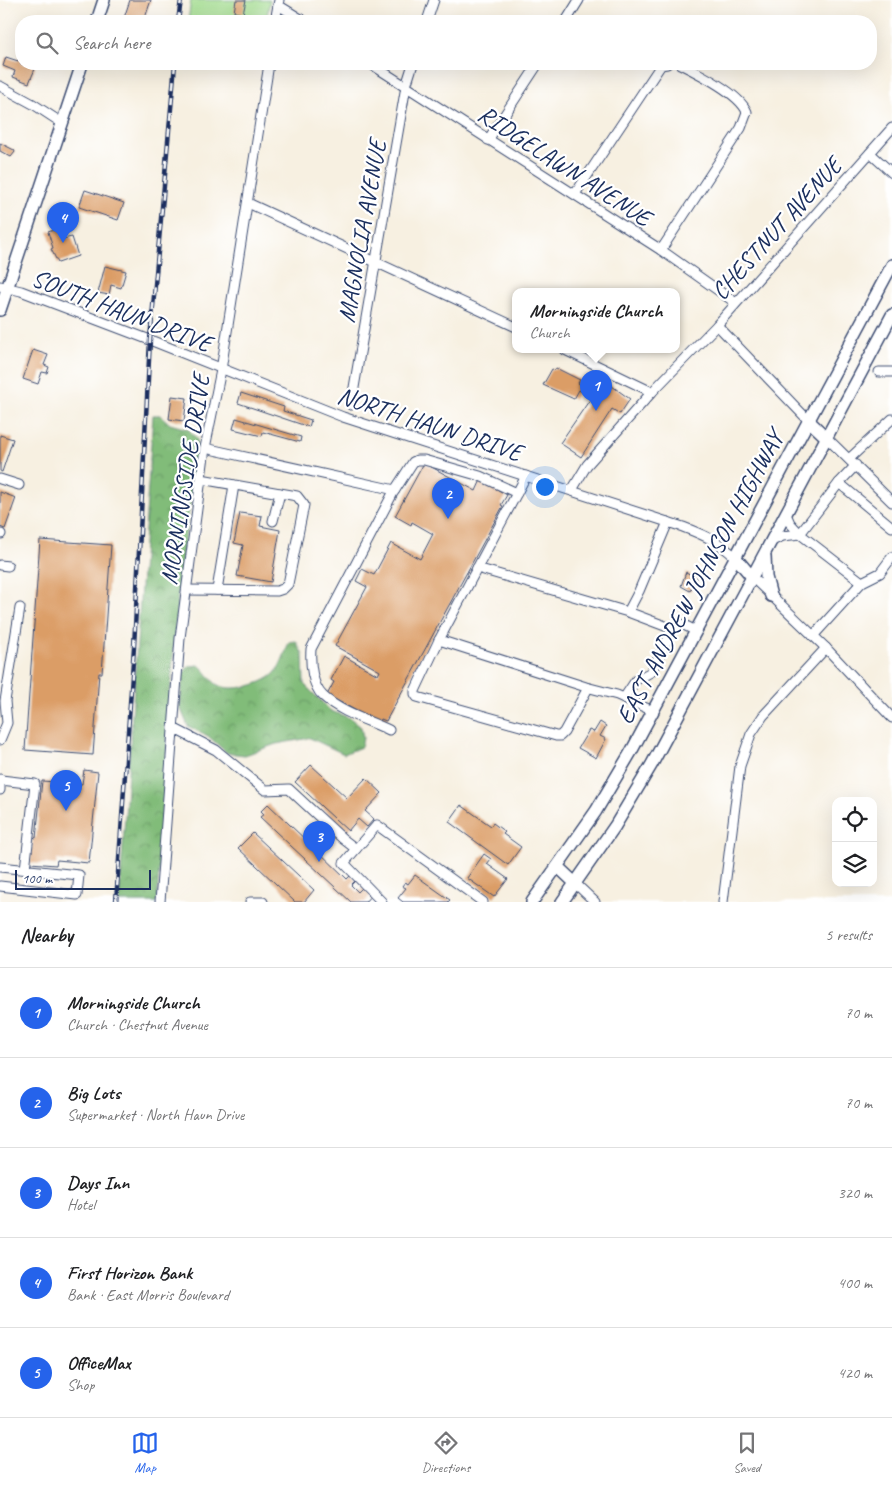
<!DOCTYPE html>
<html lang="en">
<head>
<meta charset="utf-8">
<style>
  body { margin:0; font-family:Caveat,sans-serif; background:#f2f2f2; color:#202124 }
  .controls { position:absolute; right:15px; bottom:15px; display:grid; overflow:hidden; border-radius:10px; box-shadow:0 5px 20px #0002 }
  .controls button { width:45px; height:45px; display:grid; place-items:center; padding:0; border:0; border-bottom:1px solid #e0e0e0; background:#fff; color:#202124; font:25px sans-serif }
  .scale { position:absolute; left:15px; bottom:12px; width:136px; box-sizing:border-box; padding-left:5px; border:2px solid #1b2f5e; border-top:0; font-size:14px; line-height:18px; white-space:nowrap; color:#1b2f5e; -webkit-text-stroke:4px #fff; paint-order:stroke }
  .you { position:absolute; left:544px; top:486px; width:18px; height:18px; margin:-12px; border:4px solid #fff; border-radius:50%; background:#1a73e8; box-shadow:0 0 0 8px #1a73e833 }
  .badge { display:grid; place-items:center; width:32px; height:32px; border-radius:50%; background:#2563eb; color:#fff; font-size:16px; font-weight:700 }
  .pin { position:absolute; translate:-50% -41px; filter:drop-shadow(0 1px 2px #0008) }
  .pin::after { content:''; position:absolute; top:26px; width:18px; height:15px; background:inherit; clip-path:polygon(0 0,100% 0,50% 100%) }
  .popup { position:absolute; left:512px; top:288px; width:168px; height:65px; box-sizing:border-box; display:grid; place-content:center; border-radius:10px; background:#fff; filter:drop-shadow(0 1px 4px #0005); font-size:16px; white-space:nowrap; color:#757577 }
  .popup b { font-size:19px; color:#202124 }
  .popup::after { content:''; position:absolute; left:50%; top:100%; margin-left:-10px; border:10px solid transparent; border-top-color:#fff }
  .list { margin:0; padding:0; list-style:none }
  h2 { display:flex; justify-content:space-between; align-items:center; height:65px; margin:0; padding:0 20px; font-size:21px }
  h2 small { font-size:16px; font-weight:400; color:#757577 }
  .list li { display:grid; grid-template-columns:32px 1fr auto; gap:15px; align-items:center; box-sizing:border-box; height:90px; padding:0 20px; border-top:1px solid #e0e0e0 }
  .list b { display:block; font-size:19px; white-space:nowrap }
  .list p { margin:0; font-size:16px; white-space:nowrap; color:#757577 }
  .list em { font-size:16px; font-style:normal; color:#757577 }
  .icon { flex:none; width:28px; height:28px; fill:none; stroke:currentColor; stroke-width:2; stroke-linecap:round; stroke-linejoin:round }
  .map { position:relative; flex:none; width:892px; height:902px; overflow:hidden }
  .search { position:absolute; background:#fff; box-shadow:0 5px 20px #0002; left:15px; right:15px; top:15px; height:55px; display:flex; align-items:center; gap:12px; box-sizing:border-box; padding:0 18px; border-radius:20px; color:#757577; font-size:19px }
  .sheet { height:515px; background:#fff }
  nav { display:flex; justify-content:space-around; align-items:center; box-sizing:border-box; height:70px; border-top:1px solid #e0e0e0; background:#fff; font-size:14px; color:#757577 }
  nav a { display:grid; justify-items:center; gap:2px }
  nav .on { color:#2563eb }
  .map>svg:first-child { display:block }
  .green { fill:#a2dc8e; stroke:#5e8676 }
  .forest { fill:url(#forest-crowns); stroke:#4e766c }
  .building { fill:#db9d66 }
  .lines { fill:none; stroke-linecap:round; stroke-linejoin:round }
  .minor-casing { stroke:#3c4c72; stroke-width:11 }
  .major-casing { stroke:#3c4c72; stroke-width:14 }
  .minor { stroke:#fff; stroke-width:9 }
  .major { stroke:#fff; stroke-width:11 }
  .rail-casing { stroke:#1b2f5e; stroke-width:4.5 }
  .rail { stroke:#fff; stroke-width:2.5; stroke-dasharray:8; stroke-linecap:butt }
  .labels { text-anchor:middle; stroke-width:4.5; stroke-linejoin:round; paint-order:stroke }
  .street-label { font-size:25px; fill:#1b2f5e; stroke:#fff }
</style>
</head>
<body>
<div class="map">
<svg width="892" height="902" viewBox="0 0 892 902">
  <defs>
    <pattern id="forest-crowns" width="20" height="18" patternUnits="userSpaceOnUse" patternTransform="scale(1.25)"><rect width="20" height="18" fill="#81bc79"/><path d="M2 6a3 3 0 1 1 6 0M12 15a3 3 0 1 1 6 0" fill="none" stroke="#699966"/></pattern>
  </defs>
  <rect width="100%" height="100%" fill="#fff"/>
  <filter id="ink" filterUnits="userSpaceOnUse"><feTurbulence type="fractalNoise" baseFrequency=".02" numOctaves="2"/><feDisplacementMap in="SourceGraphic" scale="10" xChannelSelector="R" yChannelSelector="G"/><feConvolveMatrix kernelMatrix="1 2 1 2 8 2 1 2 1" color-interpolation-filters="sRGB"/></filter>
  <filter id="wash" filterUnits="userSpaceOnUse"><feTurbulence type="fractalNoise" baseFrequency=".0096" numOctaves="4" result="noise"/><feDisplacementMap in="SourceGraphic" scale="20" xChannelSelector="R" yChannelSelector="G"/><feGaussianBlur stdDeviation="1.12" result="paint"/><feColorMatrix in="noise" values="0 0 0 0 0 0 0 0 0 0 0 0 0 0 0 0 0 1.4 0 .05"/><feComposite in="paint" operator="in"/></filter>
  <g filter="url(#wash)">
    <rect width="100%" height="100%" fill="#f7f0e1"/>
    <path class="green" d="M191,0H270L266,21H188Z"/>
    <g class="forest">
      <path d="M153,415H160L170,424L188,429L197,439V457L179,579L168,726L157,902H119Z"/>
      <path d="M296,641L303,655L304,684L331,711L350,718L361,727L363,738L361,747L344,754L310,738L276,744L245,755L227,753L208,736L188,726L180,707L183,674L189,666L199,665C205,670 209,677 215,683C227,694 263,685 274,674C280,669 286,650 289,642Z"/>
    </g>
    <g id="blocks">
      <g class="building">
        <path d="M130,0H151L144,21H135L124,18Z"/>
        <path d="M236,0H246L243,14L234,12Z"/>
        <path d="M21,52V64H35V69L29,83L13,77L15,71L3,66L6,57L18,61Z"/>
        <path d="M0,143L14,150L15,152L11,157L0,151Z"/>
        <path d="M85,190L124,203L118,220L79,207Z"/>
        <path d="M60,228L63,239L72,237L78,256L58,263L51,249L53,248L48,232Z"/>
        <path d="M105,266L126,271L121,288L111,285L109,295L98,293Z"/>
        <path d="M33,350L48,355L44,365L49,367L47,373L42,372L38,384L23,379Z"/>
        <path d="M556,368L580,380L578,383L582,386L587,376L592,378L587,389L595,396L605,381L630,399L620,414L612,409L581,457L560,443L591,398L579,390L574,399L543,385L552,369L555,370Z"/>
        <path d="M241,393L284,407L283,411L311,420L309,427L238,403Z"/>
        <path d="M172,396L187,398L184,421L169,419Z"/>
        <path d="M236,418L301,437L300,442L263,432L262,436L233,429Z"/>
        <path d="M0,435L13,439L2,472L0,471Z"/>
        <path d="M424,463L476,491L481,480L507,495L501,505L503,506L386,721L381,719L379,723L327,695L334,682L331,680L344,656L378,675L380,671L335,646L367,587L356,581L362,569L374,575L391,543L420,559L433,534L412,522L411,525L395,516Z"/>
        <path d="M0,492L16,498L5,529L0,527Z"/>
        <path d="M240,513L262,516L260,526L280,530L271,582L237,576L243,545L234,543Z"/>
        <path d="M40,540L111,545L102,673H99L93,755L25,750Z"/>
        <path d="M686,572L697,578L690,591L681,586Z"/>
        <path d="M600,722L606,726L600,736L606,739L596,758L578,748L589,730L594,732Z"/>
        <path d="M311,765L347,798L366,778L382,793L365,811L374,819L367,827L358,819L348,831L295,782Z"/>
        <path d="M84,770L98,772L89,863L57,860L56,865L30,863L33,837L36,838L42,781L82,784Z"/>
        <path d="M268,804L311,845L315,841L320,845L316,849L347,879L351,875L356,880L351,885L358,892L363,887L371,895L365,902H351L260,817L264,814L261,811Z"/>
        <path d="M461,805L491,826L493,823L505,832L503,834L521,847L508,865L449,822Z"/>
        <path d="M253,833L314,890L304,902H295L238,848Z"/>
        <path d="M484,854L491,859L487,864L508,879L494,897L467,878Z"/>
        <path d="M415,875L450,900L448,902H403L398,898L406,888L402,886L405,882L408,884Z"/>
      </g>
    </g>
  </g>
  <g filter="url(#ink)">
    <use href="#blocks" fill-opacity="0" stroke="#3c4c72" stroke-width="1"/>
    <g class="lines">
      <g class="minor-casing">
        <g id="minor">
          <path d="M278,5L304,21"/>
          <path d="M275,21L279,0"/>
          <path d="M427,21L434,0"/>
          <path d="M566,21L579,0"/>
          <path d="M371,64L661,250L736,303"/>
          <path d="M0,86L33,104L62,123"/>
          <path d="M488,140L538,64"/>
          <path d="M870,153L892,173"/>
          <path d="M575,194L661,65L667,64"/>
          <path d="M248,203L516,327"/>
          <path d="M661,250L741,128L747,112C739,93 698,73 680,64"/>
          <path d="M0,286L21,291L150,340L343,417L683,527C704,535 720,542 736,558"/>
          <path d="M717,325L809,421"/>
          <path d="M565,350L652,392"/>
          <path d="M879,372H892"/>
          <path d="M351,405L406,86L413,64"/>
          <path d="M827,438L892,502"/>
          <path d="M205,448L395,490"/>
          <path d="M849,459L892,419"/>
          <path d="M856,465L839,483L892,527"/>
          <path d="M526,476L439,640L586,687L617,695L653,711"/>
          <path d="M0,479L19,485"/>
          <path d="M839,483L800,534L862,582"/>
          <path d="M572,490L587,465L652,392L717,325L892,128"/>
          <path d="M786,514L790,523L800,534"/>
          <path d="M273,521L280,493"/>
          <path d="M0,534H1"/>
          <path d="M772,541L783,536L800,534"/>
          <path d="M0,565L8,566"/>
          <path d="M477,568L628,612L673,629L682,624L696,631"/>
          <path d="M752,577L826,648L892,718"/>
          <path d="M187,590L277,591L283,589L288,584L304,505L297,496L201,479"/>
          <path d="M217,590L234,485"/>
          <path d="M628,612L639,591L668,522"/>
          <path d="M813,636L862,582L880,573L892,557"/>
          <path d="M439,640L415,691V694L417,697L556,736H560L564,732L588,688"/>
          <path d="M624,698L636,680L651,672L673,629"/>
          <path d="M173,728L216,750L265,790L289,789L343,839L356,849L377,825L483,902"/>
          <path d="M389,730C367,720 340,712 323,696C312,686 310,663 311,649L393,493L413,462L417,460H424L480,476L517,493"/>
          <path d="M0,740L7,723L5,701L20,608"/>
          <path d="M0,779V790"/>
          <path d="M1,780L35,784L25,869"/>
          <path d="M356,849L344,863L382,902"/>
          <path d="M0,867L79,875L77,895L0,886"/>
          <path d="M576,884L595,902"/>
          <path d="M160,902L180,638L205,448L221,370L269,64"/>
          <path d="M250,902H263"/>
          <path d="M723,902L740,766L751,734L763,716L826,648"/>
        </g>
      </g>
      <g class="major-casing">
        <g id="major">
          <path d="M97,21L104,0"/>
          <path d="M0,310L82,64"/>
          <path d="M809,421L827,438"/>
          <path d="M765,556L766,577L771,596"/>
          <path d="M736,558L752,577"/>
          <path d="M558,867L576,884"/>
          <path d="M532,902L596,811L631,752L892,265"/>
          <path d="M562,902L615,826L652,764L892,315"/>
        </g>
      </g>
      <use href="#minor" class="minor"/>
      <use href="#major" class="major"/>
      <g class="rail-casing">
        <g id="rail">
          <path d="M178,21L181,0"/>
          <path d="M116,902L134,647L150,340L175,64"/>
        </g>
      </g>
      <use href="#rail" class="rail"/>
    </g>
  </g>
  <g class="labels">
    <g class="street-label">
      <text transform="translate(565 165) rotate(33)" y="9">RIDGELAWN AVENUE</text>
      <text transform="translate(776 228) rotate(-48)" y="9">CHESTNUT AVENUE</text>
      <text transform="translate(361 231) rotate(-80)" y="9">MAGNOLIA AVENUE</text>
      <text transform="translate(122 310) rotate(21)" y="9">SOUTH HAUN DRIVE</text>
      <text transform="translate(430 423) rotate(18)" y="9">NORTH HAUN DRIVE</text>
      <text transform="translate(184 479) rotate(-81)" y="9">MORNINGSIDE DRIVE</text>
      <text transform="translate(699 577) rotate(-62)" y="9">EAST ANDREW JOHNSON HIGHWAY</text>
    </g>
  </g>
</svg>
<div class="controls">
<button><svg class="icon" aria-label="locate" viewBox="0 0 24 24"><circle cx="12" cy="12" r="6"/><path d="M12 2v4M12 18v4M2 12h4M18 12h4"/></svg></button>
<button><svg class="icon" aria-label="layers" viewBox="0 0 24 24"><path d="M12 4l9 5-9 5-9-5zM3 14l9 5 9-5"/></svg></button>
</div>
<div class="scale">100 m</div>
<div class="you"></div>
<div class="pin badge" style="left:596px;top:411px">1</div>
<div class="popup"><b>Morningside Church</b>Church</div>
<div class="pin badge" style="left:448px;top:519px">2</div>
<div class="pin badge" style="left:319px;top:862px">3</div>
<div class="pin badge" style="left:63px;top:243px">4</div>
<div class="pin badge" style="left:66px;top:811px">5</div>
<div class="search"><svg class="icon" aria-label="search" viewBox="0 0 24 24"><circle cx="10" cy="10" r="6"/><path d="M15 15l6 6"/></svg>Search here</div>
</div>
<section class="sheet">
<h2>Nearby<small>5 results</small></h2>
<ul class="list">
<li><span class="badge">1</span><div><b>Morningside Church</b><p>Church · Chestnut Avenue</p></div><em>70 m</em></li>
<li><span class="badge">2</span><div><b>Big Lots</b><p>Supermarket · North Haun Drive</p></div><em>70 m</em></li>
<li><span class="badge">3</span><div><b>Days Inn</b><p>Hotel</p></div><em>320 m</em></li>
<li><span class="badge">4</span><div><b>First Horizon Bank</b><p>Bank · East Morris Boulevard</p></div><em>400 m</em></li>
<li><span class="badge">5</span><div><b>OfficeMax</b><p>Shop</p></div><em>420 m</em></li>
</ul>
</section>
<nav>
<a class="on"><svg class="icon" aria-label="map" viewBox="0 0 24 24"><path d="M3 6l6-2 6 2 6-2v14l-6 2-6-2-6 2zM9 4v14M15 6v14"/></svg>Map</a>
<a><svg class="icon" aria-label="directions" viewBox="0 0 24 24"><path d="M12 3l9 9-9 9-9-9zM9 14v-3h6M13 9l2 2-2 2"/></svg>Directions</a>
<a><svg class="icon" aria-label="saved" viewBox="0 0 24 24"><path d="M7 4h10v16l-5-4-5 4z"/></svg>Saved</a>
</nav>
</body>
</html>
